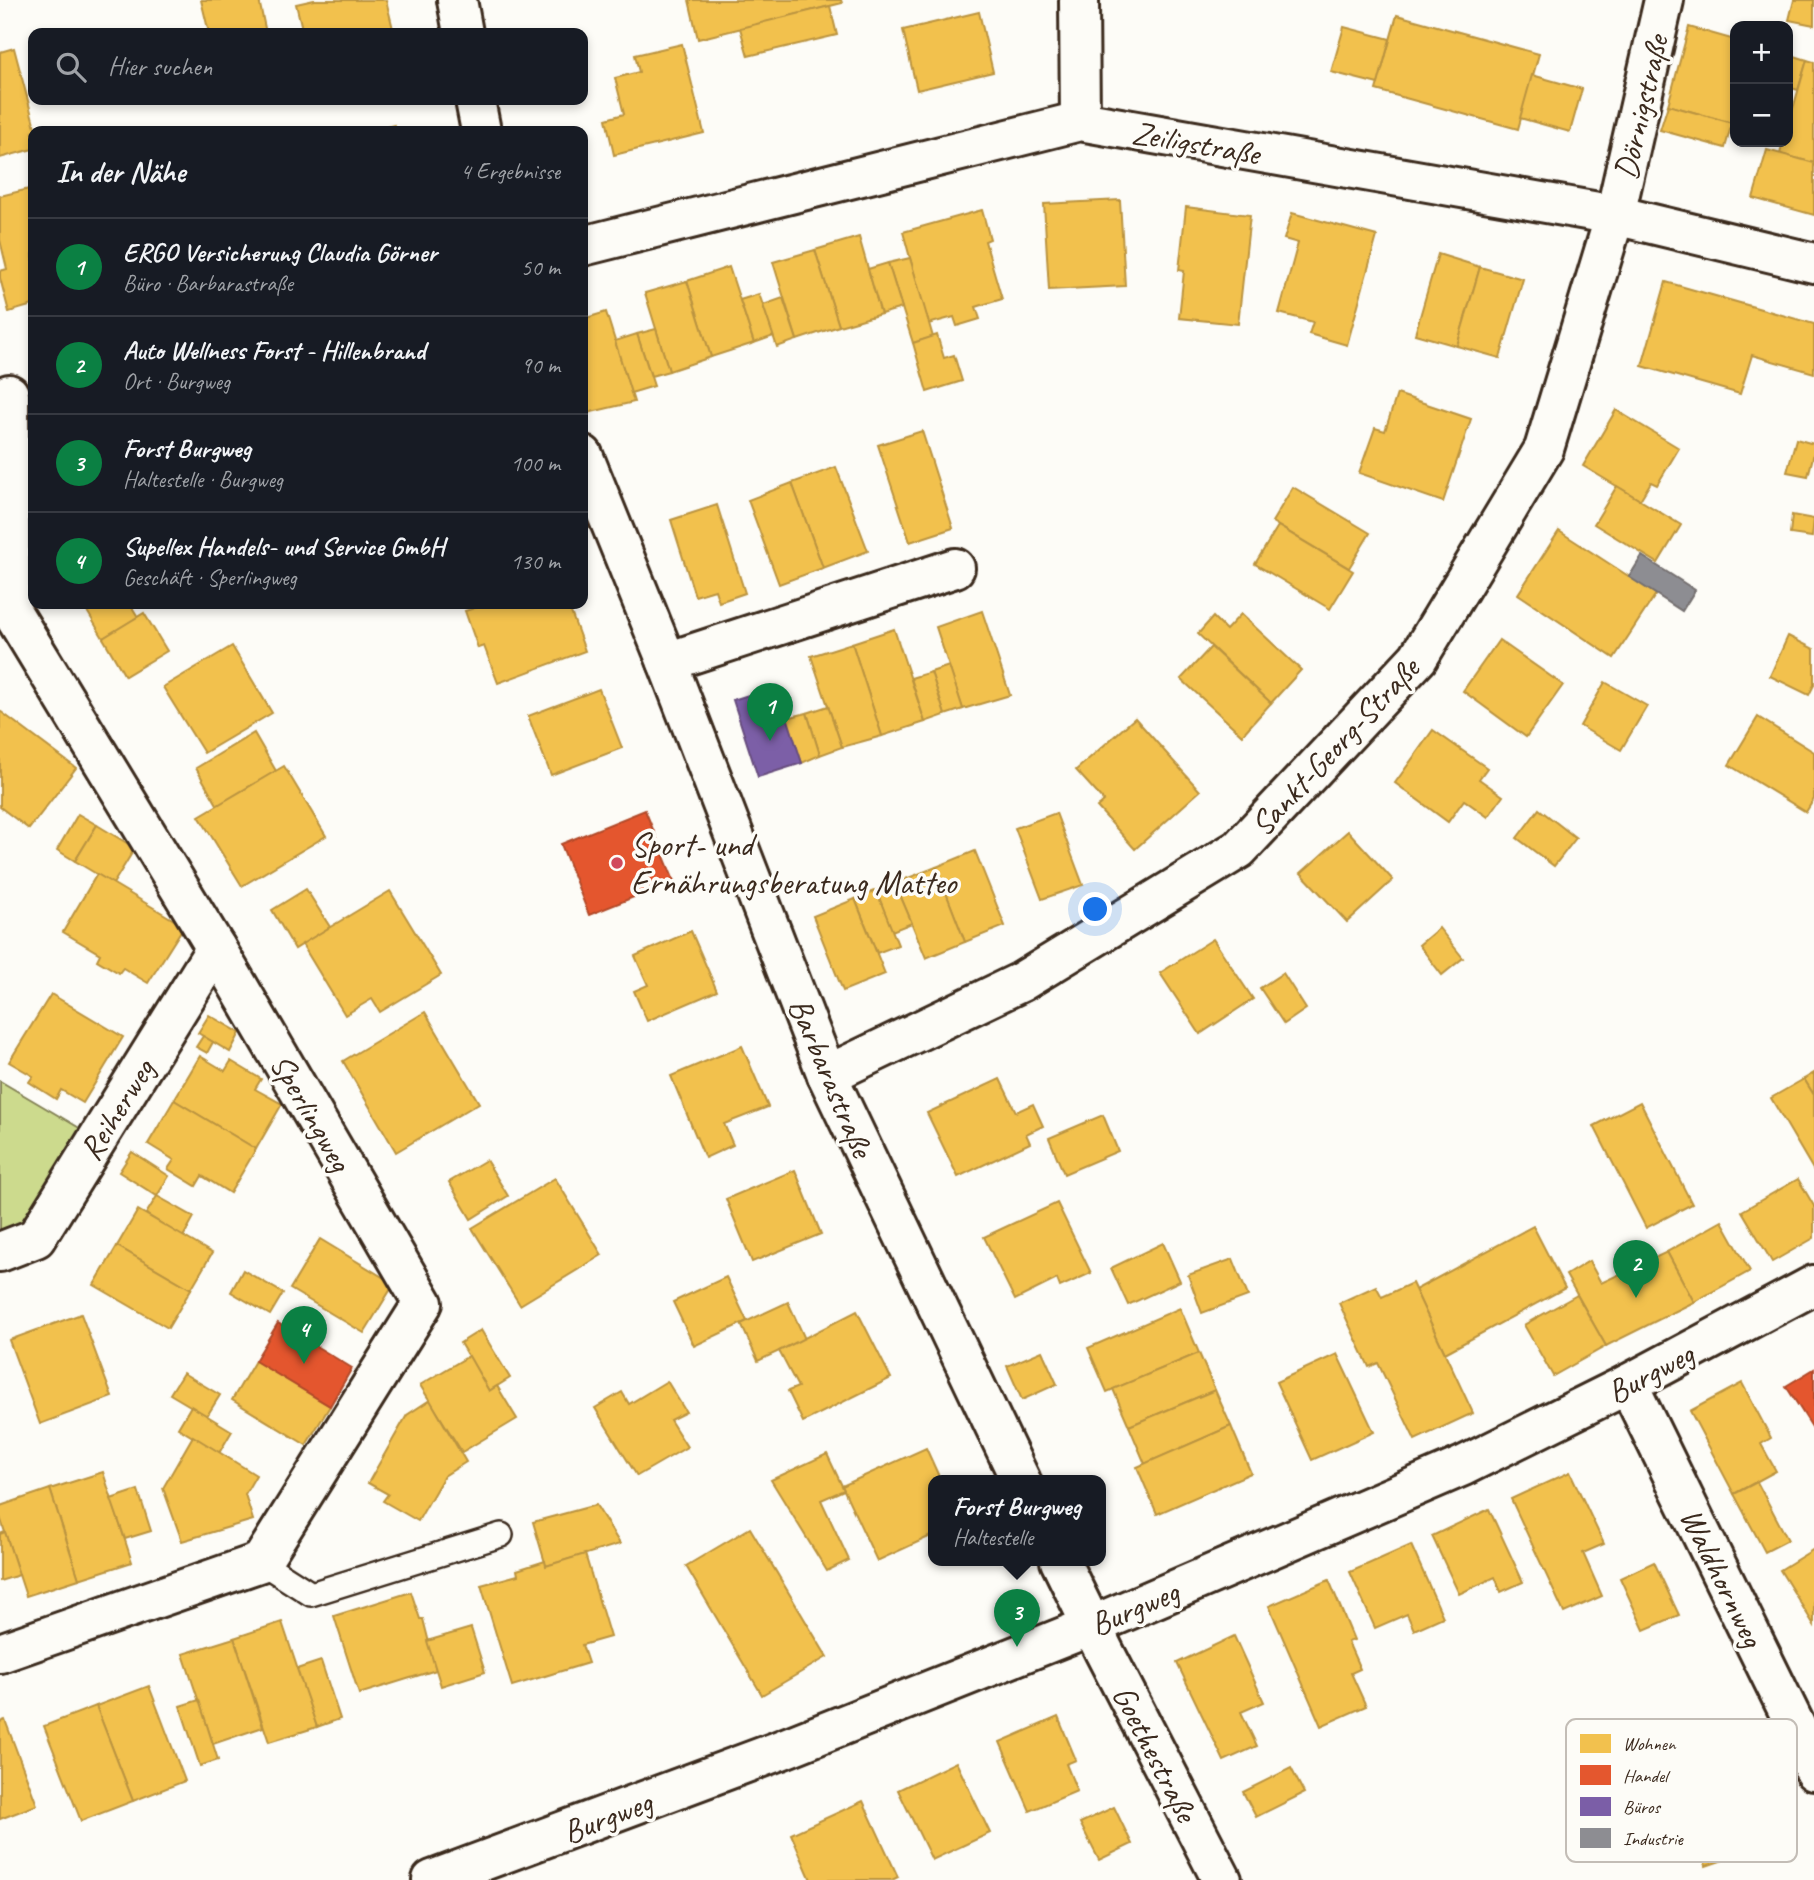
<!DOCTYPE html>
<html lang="de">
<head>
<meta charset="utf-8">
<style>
  body { margin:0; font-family:Caveat,sans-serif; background:#242831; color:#f1f3f6 }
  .controls { position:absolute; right:21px; top:21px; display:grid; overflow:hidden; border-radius:14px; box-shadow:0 4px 10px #0003 }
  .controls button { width:63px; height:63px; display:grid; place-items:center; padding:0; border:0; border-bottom:2px solid #363941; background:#171b24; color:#f1f3f6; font:35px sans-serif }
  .you { position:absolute; left:1096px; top:910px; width:24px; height:24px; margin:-18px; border:5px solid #fff; border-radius:50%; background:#1a73e8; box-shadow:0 0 0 10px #1a73e833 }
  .badge { display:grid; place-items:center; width:46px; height:46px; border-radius:50%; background:#0b8043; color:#fff; font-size:23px; font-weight:700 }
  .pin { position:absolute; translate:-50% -58px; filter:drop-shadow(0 2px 4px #0008) }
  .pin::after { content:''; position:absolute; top:37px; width:24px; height:21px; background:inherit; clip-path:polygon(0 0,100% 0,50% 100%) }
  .popup { position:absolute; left:928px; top:1475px; width:178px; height:91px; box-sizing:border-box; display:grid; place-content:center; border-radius:14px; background:#171b24; filter:drop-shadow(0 2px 5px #0005); font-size:23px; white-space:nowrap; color:#9ea1a6 }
  .popup b { font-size:26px; color:#f1f3f6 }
  .popup::after { content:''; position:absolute; left:50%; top:100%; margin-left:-14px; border:14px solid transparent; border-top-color:#171b24 }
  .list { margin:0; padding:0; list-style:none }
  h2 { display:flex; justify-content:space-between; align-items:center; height:91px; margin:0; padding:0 28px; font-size:30px }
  h2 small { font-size:23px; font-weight:400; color:#9ea1a6 }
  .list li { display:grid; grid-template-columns:46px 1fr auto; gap:21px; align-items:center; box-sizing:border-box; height:98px; padding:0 28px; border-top:2px solid #363941 }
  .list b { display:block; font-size:26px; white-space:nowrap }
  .list p { margin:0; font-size:23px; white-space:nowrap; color:#9ea1a6 }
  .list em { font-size:23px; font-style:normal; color:#9ea1a6 }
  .icon { flex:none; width:38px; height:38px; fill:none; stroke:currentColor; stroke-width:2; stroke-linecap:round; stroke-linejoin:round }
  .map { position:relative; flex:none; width:1814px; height:1880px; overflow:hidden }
  .search { position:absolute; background:#171b24; box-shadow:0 4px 10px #0003; left:28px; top:28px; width:560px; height:77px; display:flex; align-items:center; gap:18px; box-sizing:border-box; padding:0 24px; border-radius:14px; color:#9ea1a6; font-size:26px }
  .panel { position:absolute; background:#171b24; box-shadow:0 4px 10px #0003; left:28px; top:126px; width:560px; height:483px; border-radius:14px }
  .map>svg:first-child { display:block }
  .green { fill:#ccda8d; stroke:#848256; stroke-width:2 }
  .homes { fill:#f2c14e; stroke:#bb9440; stroke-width:2 }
  .shops { fill:#e4572e; stroke:#b14a29; stroke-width:2 }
  .offices { fill:#7b5ea7; stroke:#684e7e; stroke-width:2 }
  .industry { fill:#8d8d92; stroke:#746f6f; stroke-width:2 }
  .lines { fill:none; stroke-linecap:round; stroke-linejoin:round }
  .lane-casing { stroke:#3b2a1e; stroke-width:28 }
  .street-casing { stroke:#3b2a1e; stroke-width:44 }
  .secondary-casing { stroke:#3b2a1e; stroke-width:44 }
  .lane { stroke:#fdfcf7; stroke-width:23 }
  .street { stroke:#fdfcf7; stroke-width:38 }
  .secondary { stroke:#fdfcf7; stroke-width:38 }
  .poi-dot { fill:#d1495b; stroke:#fdfcf7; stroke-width:2.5 }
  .labels { text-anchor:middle; stroke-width:7; stroke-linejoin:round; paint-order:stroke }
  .street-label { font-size:33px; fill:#3b2a1e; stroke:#fdfcf7 }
  .poi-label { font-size:33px; fill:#3b2a1e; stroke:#fdfcf7; text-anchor:start }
  .key { fill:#fdfcf7; stroke:#c3bdb6; stroke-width:2 }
  .key-label { font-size:19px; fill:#3b2a1e }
</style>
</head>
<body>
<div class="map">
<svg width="1814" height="1880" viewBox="0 0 1814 1880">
  <rect width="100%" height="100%" fill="#fdfcf7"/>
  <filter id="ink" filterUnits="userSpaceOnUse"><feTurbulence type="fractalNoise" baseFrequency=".0143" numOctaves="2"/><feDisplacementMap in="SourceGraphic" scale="14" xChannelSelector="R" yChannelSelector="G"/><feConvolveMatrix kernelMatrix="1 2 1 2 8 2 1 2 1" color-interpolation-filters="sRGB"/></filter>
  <g filter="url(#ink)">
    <path class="green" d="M0,1081L88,1133L26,1227L0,1234Z"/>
    <g class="homes">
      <path d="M201,0H259L266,33H209Z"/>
      <path d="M314,0H386L394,33H303L296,4Z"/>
      <path d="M689,0H841L842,3L698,39Z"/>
      <path d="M1794,0H1814V25L1789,20Z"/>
      <path d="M830,6L837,35L748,56L740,28Z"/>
      <path d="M979,12L993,72L917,90L903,30Z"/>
      <path d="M1397,15L1539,54L1518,129L1376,90Z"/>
      <path d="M1344,27L1390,39L1378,84L1331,72Z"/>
      <path d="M1689,27L1735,40V113L1732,123L1668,105Z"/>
      <path d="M682,44L704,133L614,155L606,119L624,114L615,78L639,72L635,55Z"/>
      <path d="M14,48L36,131H33V149L0,158V52Z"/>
      <path d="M1788,54L1807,60L1798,90L1788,87Z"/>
      <path d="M1807,60L1814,62V163L1780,154L1783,142H1788V126Z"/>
      <path d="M1532,75L1582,89L1570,132L1520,118Z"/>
      <path d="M1668,105L1732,123L1725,148L1660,130Z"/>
      <path d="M394,125L395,131H371Z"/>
      <path d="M1767,150L1814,163V215L1753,198Z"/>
      <path d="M33,188V305L9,312L0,278V271L7,269L0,240V196Z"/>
      <path d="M1120,200L1125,286L1049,290L1044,204Z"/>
      <path d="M1186,207L1250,215L1238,324L1179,318L1184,271L1179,270Z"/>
      <path d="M982,210L990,239L985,241L1002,299L976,307L980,319L957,326L954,317L928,324L903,232Z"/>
      <path d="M1292,213L1377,236L1347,345L1309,334L1313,322L1279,313L1298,243L1284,239Z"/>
      <path d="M859,237L881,314L839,326L815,250Z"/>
      <path d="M815,250L839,326L797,340L773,262Z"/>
      <path d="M1438,254L1480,267L1457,346L1415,334Z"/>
      <path d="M910,258L933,337L913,343L888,263Z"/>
      <path d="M888,263L902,308L881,314L868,269Z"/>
      <path d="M729,267L754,343L711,357L687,281Z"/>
      <path d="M1480,267L1523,279L1500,358L1457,346Z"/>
      <path d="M687,281L711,357L669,371L645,293Z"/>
      <path d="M1666,282L1814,324V373L1752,355L1740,394L1642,366Z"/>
      <path d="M759,294L774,336L754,343L740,300Z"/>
      <path d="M783,298L797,340L777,347L763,305Z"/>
      <path d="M606,312L634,402L587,413L583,400V319Z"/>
      <path d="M656,329L669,371L651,376L637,334Z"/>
      <path d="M637,334L654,386L631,393L615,341Z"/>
      <path d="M937,335L944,358L954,355L962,381L927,392L913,343Z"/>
      <path d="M1397,394L1471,419L1443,502L1359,473L1375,428L1385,431Z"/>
      <path d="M1616,410L1679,448L1657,485L1651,482L1640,500L1583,466Z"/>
      <path d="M922,431L953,528L910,542L878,445Z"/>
      <path d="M1796,439L1814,444V453L1808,476L1787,472Z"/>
      <path d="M836,467L868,551L823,568L792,483Z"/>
      <path d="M792,483L823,568L779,584L748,500Z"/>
      <path d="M1617,486L1681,525L1658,563L1594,524Z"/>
      <path d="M1293,487L1370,533L1349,568L1272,522Z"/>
      <path d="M717,505L745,593L719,602L715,590L695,596L671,520Z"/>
      <path d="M1792,515L1814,519L1812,537L1790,534Z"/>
      <path d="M1278,526L1353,571L1330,609L1255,564Z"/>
      <path d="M1559,531L1656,594L1614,658L1518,594Z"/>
      <path d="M88,604H130L138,617L103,638L84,606Z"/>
      <path d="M487,604H568L585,651L498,683L484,646L478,648L465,611Z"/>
      <path d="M982,611L1010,695L963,709L936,627Z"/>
      <path d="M144,613L167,651L125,676L103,638Z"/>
      <path d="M1241,614L1301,670L1271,703L1198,634L1213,617L1226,630Z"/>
      <path d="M894,629L925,722L882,736L852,643Z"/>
      <path d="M1788,636L1814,649V685L1809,695L1770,676Z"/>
      <path d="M1499,640L1563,685L1526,737L1463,691Z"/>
      <path d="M852,643L882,736L842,747L811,656Z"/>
      <path d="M232,646L272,713L204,753L163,687Z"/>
      <path d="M1211,647L1271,703L1242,735L1181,679Z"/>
      <path d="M949,666L963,709L945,715L931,672Z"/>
      <path d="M931,672L945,715L925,722L911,678Z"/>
      <path d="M1605,682L1647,706L1621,750L1580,726Z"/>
      <path d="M599,689L622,748L551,775L528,716Z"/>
      <path d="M828,706L842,747L820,755L807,713Z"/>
      <path d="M0,711L76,768L29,829L0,807Z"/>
      <path d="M807,713L820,755L802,763L787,718Z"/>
      <path d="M1758,717L1814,752V799L1806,812L1729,765Z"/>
      <path d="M1135,718L1200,791L1135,849L1097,807L1104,801L1076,770Z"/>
      <path d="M1433,730L1487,768L1479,779L1503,796L1488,817L1464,800L1448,822L1395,783Z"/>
      <path d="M254,733L276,771L218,806L196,768Z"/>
      <path d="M284,766L326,836L242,886L199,816Z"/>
      <path d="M1539,809L1576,838L1554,866L1517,838Z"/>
      <path d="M1056,813L1083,885L1042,899L1015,828Z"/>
      <path d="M78,814L97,825L75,861L57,850Z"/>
      <path d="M97,825L135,848L113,884L75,861Z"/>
      <path d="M1348,831L1393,880L1347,922L1301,873Z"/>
      <path d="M975,851L1005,926L965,942L936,867Z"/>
      <path d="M936,867L965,942L926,958L895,883Z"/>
      <path d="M97,874L184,926L148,983L123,968L119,973L97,960L100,954L63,932Z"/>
      <path d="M895,883L912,923L892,931L876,890Z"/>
      <path d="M306,889L330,927L295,949L272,910Z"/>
      <path d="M876,890L898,945L877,953L855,899Z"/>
      <path d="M390,891L441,975L380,1012L372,999L345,1015L302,944Z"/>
      <path d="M855,899L885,974L843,991L813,916Z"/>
      <path d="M1439,928L1463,958L1442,975L1419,945Z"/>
      <path d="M691,931L717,991L647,1021L634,991L648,985L635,956Z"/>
      <path d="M1213,939L1253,999L1200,1034L1160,973Z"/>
      <path d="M1283,973L1306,1009L1284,1024L1260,988Z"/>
      <path d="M51,994L123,1037L83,1103L61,1090L56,1099L29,1082L33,1076L9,1062Z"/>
      <path d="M425,1012L479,1103L396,1152L343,1061Z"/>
      <path d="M209,1015L240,1033L230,1052L198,1033Z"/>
      <path d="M203,1036L213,1042L207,1053L196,1047Z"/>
      <path d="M742,1046L768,1107L724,1124L733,1145L705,1158L671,1076Z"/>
      <path d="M200,1056L225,1071L231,1061L261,1079L255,1089L282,1104L256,1149L174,1100Z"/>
      <path d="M1814,1073V1095L1804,1079Z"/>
      <path d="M1000,1079L1016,1112L1033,1104L1043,1126L1026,1134L1030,1143L958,1177L927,1113Z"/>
      <path d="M1804,1079L1814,1095V1171L1771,1098Z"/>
      <path d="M174,1100L256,1149L230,1193L202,1176L196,1186L168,1169L174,1160L148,1144Z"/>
      <path d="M1640,1102L1692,1204L1646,1228L1594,1126Z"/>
      <path d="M1103,1115L1118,1151L1064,1174L1049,1138Z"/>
      <path d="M132,1152L169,1176L157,1196L119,1172Z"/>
      <path d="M486,1160L508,1196L471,1219L449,1182Z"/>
      <path d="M795,1170L821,1234L752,1262L726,1199Z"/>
      <path d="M555,1178L602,1255L520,1305L472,1228Z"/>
      <path d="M1798,1179L1814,1206V1238L1772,1262L1742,1211Z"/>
      <path d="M157,1196L194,1217L183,1237L146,1214Z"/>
      <path d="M1057,1203L1091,1273L1060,1287L1057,1279L1015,1300L984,1237Z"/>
      <path d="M138,1210L212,1253L191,1289L117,1246Z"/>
      <path d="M1722,1221L1750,1271L1694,1302L1667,1252Z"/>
      <path d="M1533,1226L1565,1288L1445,1353L1415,1290Z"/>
      <path d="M320,1239L394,1284L364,1333L290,1289Z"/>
      <path d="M1163,1243L1180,1281L1128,1305L1111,1268Z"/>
      <path d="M117,1246L191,1289L168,1328L94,1285Z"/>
      <path d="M1667,1252L1694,1302L1606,1346L1566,1275L1589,1261L1601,1283Z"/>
      <path d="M1233,1259L1248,1296L1202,1313L1188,1275Z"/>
      <path d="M243,1270L283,1293L270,1315L231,1292Z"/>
      <path d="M726,1277L747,1321L694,1346L673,1302Z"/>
      <path d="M1412,1283L1473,1413L1415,1440L1378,1363L1369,1367L1339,1303L1376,1286L1382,1297Z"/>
      <path d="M1577,1295L1606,1346L1553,1376L1524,1325Z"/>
      <path d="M788,1302L805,1339L758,1361L741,1324Z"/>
      <path d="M1180,1308L1199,1353L1107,1392L1088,1348Z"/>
      <path d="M857,1311L891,1378L803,1422L788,1391L798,1387L779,1351Z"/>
      <path d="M81,1314L112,1397L40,1424L9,1340Z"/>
      <path d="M481,1330L510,1378L489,1391L460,1343Z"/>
      <path d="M1042,1351L1057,1384L1022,1400L1007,1366Z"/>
      <path d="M1199,1353L1215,1390L1129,1426L1113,1389Z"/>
      <path d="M1337,1354L1374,1432L1312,1460L1276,1382Z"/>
      <path d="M469,1356L489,1391L497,1386L517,1419L462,1452L420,1385Z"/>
      <path d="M255,1361L330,1406L306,1445L232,1400Z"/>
      <path d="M183,1373L220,1395L207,1416L170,1394Z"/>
      <path d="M667,1381L686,1412L670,1420L687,1447L637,1476L595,1408L622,1392L629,1404Z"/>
      <path d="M1742,1383L1771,1438L1761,1444L1776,1471L1734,1494L1690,1411Z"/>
      <path d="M1215,1390L1231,1426L1145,1464L1129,1426Z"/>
      <path d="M430,1400L466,1462L444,1476L418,1521L383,1501L388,1494L368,1483L407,1415Z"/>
      <path d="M191,1406L232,1431L219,1453L178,1428Z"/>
      <path d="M1231,1426L1251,1473L1157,1514L1137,1467Z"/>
      <path d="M193,1436L256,1475L245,1494L253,1520L182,1541L163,1488Z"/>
      <path d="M926,1448L941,1481H933V1535L877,1561L842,1486Z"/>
      <path d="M827,1454L844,1490L821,1500L849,1560L827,1571L771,1480Z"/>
      <path d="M103,1472L132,1562L79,1579L50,1489Z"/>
      <path d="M1570,1472L1604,1544L1583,1553L1602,1596L1564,1613L1511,1499Z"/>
      <path d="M1757,1482L1788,1540L1765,1552L1734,1494Z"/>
      <path d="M50,1489L79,1579L26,1596L0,1517V1506Z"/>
      <path d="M138,1490L151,1531L125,1539L111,1499Z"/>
      <path d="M596,1505L620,1544L546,1566L533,1522Z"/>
      <path d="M1489,1509L1523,1582L1501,1592L1495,1577L1459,1594L1432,1536Z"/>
      <path d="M750,1528L827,1657L762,1695L686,1566Z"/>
      <path d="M5,1532L19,1575L0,1581V1534Z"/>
      <path d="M1411,1545L1443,1617L1414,1630L1407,1614L1375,1628L1350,1572Z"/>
      <path d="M1814,1549V1625L1780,1570Z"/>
      <path d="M585,1554L610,1637L582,1645L588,1663L512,1686L481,1585L518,1575L517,1570L545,1561L546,1566Z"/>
      <path d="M1654,1562L1679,1615L1644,1630L1620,1578Z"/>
      <path d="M1329,1580L1354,1640L1348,1642L1360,1669L1351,1673L1366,1706L1321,1726L1269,1606Z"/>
      <path d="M411,1592L420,1619H423L436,1670L359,1694L334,1616Z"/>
      <path d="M282,1622L317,1727L269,1742L234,1638Z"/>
      <path d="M471,1628L485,1672L441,1686L427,1641Z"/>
      <path d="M1234,1636L1264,1702L1241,1712L1257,1746L1224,1761L1177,1663Z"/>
      <path d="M234,1638L263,1727L213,1744L183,1654Z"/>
      <path d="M321,1661L340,1719L317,1727L297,1669Z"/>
      <path d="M149,1686L185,1781L133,1801L96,1706Z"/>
      <path d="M199,1700L218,1760L200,1766L180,1706Z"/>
      <path d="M96,1706L133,1801L81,1821L44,1726Z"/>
      <path d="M1058,1717L1076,1760L1066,1764L1077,1791L1030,1811L1000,1742Z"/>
      <path d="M5,1720L37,1805L0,1819V1722Z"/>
      <path d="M1748,1721L1768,1780L1687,1807L1667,1749Z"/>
      <path d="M956,1762L990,1833L932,1860L898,1790Z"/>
      <path d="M1291,1768L1304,1793L1256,1817L1243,1792Z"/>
      <path d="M1768,1780L1788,1838L1706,1866L1687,1807Z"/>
      <path d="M863,1801L898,1877L892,1880H811L791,1834Z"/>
      <path d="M1114,1807L1132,1844L1099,1860L1080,1823Z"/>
    </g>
    <g class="shops">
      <path d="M645,810L674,881L589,915L561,844Z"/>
      <path d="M278,1323L352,1368L330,1406L255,1361Z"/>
      <path d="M1814,1369V1430L1786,1386Z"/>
    </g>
    <path class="offices" d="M777,686L802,763L758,777L733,700Z"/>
    <path class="industry" d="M1642,556L1695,590L1682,611L1629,577Z"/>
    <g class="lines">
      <g class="lane-casing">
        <path id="lane" d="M261,1562L311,1594L501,1535"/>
      </g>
      <g class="street-casing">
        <g id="street">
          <path d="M457,0L463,33"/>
          <path d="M1079,0L1080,121"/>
          <path d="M475,100L481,131"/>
          <path d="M583,246L1080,121L1615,215L1814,263"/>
          <path d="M583,455L667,662L827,1075L1021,1481"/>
          <path d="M667,662L955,568"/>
          <path d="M827,1075L1021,982L1239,849L1418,658L1544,449L1615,215L1664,0"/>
          <path d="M0,1252L36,1238L216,948"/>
          <path d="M1628,1384L1799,1733L1814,1771"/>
          <path d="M1060,1561L1104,1651L1222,1880"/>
          <path d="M0,1653L261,1562L423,1303L216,948L10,609L9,394"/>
        </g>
      </g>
      <g class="secondary-casing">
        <path id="secondary" d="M432,1880L778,1751L1091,1626L1463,1466L1628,1384L1814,1285"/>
      </g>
      <use href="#lane" class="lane"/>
      <use href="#street" class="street"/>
      <use href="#secondary" class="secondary"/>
    </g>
  </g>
  <circle class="poi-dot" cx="617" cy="863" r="7"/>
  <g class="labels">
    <g class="street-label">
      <text transform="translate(1640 107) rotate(-77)" y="12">Dörnigstraße</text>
      <text transform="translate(1196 142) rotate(10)" y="12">Zeiligstraße</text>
      <text transform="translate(1334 746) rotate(-47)" y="12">Sankt-Georg-Straße</text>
      <text transform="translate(832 1077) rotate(67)" y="12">Barbarastraße</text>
      <text transform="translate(116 1109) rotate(-58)" y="12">Reiherweg</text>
      <text transform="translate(312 1112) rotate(60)" y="12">Sperlingweg</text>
      <text transform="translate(1650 1372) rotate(-28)" y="12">Burgweg</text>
      <text transform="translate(1723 1577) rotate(64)" y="12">Waldhornweg</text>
      <text transform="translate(1134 1607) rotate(-23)" y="12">Burgweg</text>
      <text transform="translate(1156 1753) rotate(63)" y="12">Goethestraße</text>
      <text transform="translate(607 1816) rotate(-21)" y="12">Burgweg</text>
    </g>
    <g class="poi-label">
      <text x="631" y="856">Sport- und<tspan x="631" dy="38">Ernährungsberatung Matteo</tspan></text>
    </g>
  </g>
  <rect x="1566" y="1719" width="231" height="143" rx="10" class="key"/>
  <rect x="1580" y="1734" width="31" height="19" fill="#f2c14e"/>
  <rect x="1580" y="1765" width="31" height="20" fill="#e4572e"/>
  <rect x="1580" y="1797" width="31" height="19" fill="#7b5ea7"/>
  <rect x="1580" y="1828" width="31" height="20" fill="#8d8d92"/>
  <g class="key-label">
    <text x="1623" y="1750">Wohnen</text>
    <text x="1623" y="1782">Handel</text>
    <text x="1623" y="1813">Büros</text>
    <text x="1623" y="1845">Industrie</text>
  </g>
</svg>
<div class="controls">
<button>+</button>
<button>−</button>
</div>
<div class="you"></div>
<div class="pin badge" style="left:770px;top:741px">1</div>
<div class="pin badge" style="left:1636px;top:1298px">2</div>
<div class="pin badge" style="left:1017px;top:1647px">3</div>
<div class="popup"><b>Forst Burgweg</b>Haltestelle</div>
<div class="pin badge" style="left:304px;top:1364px">4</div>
<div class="search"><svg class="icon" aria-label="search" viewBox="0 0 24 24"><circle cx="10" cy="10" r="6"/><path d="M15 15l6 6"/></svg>Hier suchen</div>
<section class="panel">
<h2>In der Nähe<small>4 Ergebnisse</small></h2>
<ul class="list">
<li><span class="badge">1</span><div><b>ERGO Versicherung Claudia Görner</b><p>Büro · Barbarastraße</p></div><em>50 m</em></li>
<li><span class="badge">2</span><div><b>Auto Wellness Forst - Hillenbrand</b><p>Ort · Burgweg</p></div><em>90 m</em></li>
<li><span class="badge">3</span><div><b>Forst Burgweg</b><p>Haltestelle · Burgweg</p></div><em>100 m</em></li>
<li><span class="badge">4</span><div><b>Supellex Handels- und Service GmbH</b><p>Geschäft · Sperlingweg</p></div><em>130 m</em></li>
</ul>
</section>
</div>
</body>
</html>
